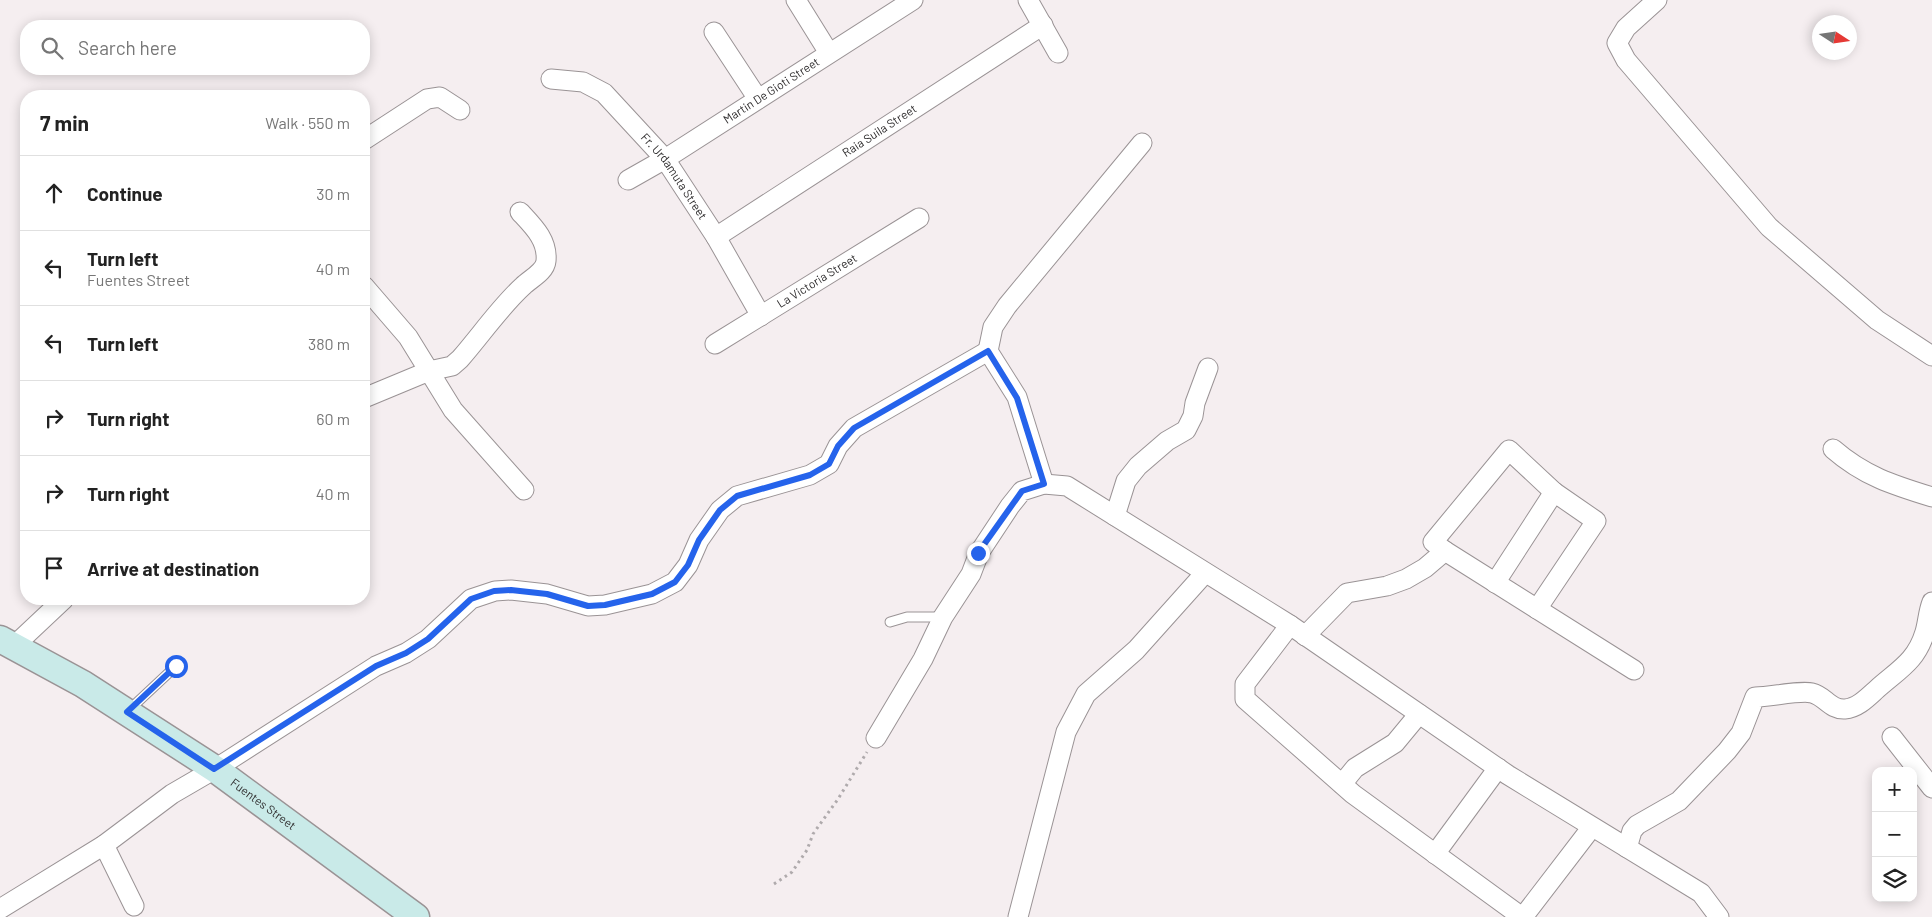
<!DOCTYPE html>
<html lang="en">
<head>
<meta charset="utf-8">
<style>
  body { margin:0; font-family:Barlow,sans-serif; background:#f6f6f6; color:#222 }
  .controls { position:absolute; right:15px; bottom:15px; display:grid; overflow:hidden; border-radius:10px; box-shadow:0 2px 12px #0003 }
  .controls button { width:45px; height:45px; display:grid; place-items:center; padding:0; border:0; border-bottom:1px solid #e0e0e0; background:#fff; color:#222; font:25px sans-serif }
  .compass { position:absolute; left:1812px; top:15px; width:45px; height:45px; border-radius:50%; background:#fff; box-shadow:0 2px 12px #0003; rotate:102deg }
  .stop { position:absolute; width:15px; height:15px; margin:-11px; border:4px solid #2563eb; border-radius:50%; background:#fff }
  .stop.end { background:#2563eb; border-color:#fff; box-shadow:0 1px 5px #0008 }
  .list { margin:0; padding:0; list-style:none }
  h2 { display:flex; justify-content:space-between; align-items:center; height:65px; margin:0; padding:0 20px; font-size:21px }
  h2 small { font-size:16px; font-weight:400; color:#767676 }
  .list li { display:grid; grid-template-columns:32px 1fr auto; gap:15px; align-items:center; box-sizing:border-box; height:75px; padding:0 20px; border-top:1px solid #e0e0e0 }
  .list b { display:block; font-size:19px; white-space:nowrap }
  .list p { margin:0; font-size:16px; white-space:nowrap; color:#767676 }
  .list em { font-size:16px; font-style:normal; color:#767676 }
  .icon { flex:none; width:28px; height:28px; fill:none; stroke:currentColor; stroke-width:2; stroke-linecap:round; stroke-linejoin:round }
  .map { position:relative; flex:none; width:1932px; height:917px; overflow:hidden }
  .search { position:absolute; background:#fff; box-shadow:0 2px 12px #0003; left:20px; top:20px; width:350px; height:55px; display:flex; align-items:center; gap:12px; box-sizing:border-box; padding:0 18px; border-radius:20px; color:#767676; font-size:19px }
  .panel { position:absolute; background:#fff; box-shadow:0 2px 12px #0003; left:20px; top:90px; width:350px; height:515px; border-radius:20px }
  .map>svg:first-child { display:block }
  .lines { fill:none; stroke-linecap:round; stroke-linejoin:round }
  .lane-casing { stroke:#9a9395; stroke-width:11 }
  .street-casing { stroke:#9a9395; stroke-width:21 }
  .secondary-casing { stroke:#9a9395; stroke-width:29 }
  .path { stroke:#afaaac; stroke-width:3; stroke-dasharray:2.5 4; stroke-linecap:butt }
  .lane { stroke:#fff; stroke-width:9 }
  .street { stroke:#fff; stroke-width:19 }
  .secondary { stroke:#c9eae8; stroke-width:26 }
  .route { stroke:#2563eb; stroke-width:6 }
  .labels { text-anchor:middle; stroke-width:4.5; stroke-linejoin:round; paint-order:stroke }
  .street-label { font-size:12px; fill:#2e2c2d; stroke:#fff }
</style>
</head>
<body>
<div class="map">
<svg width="1932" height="917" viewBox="0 0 1932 917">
  <rect width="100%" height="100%" fill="#f5eef0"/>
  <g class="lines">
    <g class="lane-casing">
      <g id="lane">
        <path d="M890,622L907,617H943"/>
        <path d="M129,710L176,666"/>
      </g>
    </g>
    <g class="street-casing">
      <g id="street">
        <path d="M796,0L829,53"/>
        <path d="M1028,0L1058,53"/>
        <path d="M1657,0L1626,28L1617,43L1626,60L1769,227L1877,320L1932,356"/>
        <path d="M714,32L758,99"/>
        <path id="s1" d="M551,79L583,82L604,93L665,159L716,237L761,316"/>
        <path d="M364,140L427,99L440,97L460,110"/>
        <path id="s2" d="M628,180L665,159L913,0"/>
        <path id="s3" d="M716,237L1043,25"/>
        <path d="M364,286L408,337L453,410L524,490"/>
        <path id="s4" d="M715,344L919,218"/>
        <path d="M364,398L429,371L452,366L460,359C481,335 500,307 523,286C530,279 545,272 546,261C548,240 533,226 520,212"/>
        <path d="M1833,449C1864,476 1893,485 1932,497"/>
        <path d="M1044,484L1017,397L988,351L993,327L1007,306L1142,143"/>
        <path d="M1115,516L1126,481L1138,466L1167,441L1186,430L1193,416L1195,403L1208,368"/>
        <path d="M1445,551L1433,542L1509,450L1554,492"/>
        <path d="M1495,583L1554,492L1596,521L1537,609"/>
        <path d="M1290,625L1245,684V699L1353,794L1522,917"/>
        <path d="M1305,636L1347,593L1387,586L1406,579L1425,568L1445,551L1634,670"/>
        <path d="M14,646L64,599"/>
        <path d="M1892,737L1932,788"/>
        <path d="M876,738L923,659L943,617L971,574L979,553L1010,506L1022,491L1044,484L1067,486L1290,625L1508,775L1701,893L1719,917"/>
        <path d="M1342,784L1355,768L1395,743L1419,714"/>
        <path d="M104,845L134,906"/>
        <path d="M1627,848L1632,831L1637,825L1679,801L1727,751L1741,733L1755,697C1770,697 1801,690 1812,693C1825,696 1830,710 1845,709C1858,708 1868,697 1877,689C1898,670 1916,662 1925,632C1928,622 1928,612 1932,602"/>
        <path d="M1435,854L1498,768"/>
        <path d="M0,909L104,845L172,794L215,769L376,666L406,653L428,639L471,599L495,591L511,590L547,594L588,606L605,605L652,594L675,582L688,565L699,540L720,510L737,496L810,475L829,464L838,446L854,428L988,351"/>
        <path d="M1018,917L1066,732L1086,694L1136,650L1205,573"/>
        <path d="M1523,917L1592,827"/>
      </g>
    </g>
    <g class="secondary-casing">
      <g id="secondary">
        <path id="s5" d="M0,639L83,684L215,769L416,917"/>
      </g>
    </g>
    <path class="path" d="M774,884L792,872L807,850L813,834L838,799L867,752"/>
    <use href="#lane" class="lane"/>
    <use href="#street" class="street"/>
    <use href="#secondary" class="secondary"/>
  </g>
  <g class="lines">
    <path class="route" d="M176,666L127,712L214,769L376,666L406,653L428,639L471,599L494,591L511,590L547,594L588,606L605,605L652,594L675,582L688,565L699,540L720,510L737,496L810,475L829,464L838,446L854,428L988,351L1017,398L1044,484L1022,491L978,553"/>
  </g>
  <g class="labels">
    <g class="street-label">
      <text dy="4" stroke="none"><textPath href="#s2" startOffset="169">Martin De Gioti Street</textPath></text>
      <text dy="4" stroke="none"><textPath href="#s3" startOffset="195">Raia Suila Street</textPath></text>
      <text dy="4" stroke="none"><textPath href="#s1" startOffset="165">Fr. Urdamuta Street</textPath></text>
      <text dy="4" stroke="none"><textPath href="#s4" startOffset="120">La Victoria Street</textPath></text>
      <text dy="4" stroke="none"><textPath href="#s5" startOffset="311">Fuentes Street</textPath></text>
    </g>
  </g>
</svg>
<div class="controls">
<button>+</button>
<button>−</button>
<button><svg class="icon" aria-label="layers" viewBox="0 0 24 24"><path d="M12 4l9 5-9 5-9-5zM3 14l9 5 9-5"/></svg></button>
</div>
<svg class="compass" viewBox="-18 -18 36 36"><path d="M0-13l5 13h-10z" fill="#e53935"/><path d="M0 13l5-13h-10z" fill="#767676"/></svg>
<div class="stop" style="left:176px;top:666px"></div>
<div class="stop end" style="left:978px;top:553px"></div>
<div class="search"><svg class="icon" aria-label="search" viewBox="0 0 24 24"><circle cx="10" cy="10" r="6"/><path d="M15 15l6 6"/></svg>Search here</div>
<section class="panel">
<h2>7 min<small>Walk · 550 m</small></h2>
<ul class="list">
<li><svg class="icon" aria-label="ahead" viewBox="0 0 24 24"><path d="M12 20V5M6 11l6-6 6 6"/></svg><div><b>Continue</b></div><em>30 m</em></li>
<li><svg class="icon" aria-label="left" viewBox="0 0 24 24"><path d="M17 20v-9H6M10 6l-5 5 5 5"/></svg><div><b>Turn left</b><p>Fuentes Street</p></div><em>40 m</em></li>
<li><svg class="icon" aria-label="left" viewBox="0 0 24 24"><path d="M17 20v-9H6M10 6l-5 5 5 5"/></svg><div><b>Turn left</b></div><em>380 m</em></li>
<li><svg class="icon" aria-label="right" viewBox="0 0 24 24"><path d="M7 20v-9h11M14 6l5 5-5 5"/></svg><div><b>Turn right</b></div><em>60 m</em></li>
<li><svg class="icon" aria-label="right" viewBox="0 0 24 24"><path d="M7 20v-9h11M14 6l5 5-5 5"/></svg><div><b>Turn right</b></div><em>40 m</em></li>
<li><svg class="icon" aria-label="arrive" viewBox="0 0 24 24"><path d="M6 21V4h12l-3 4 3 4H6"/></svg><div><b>Arrive at destination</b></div></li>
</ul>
</section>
</div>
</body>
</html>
